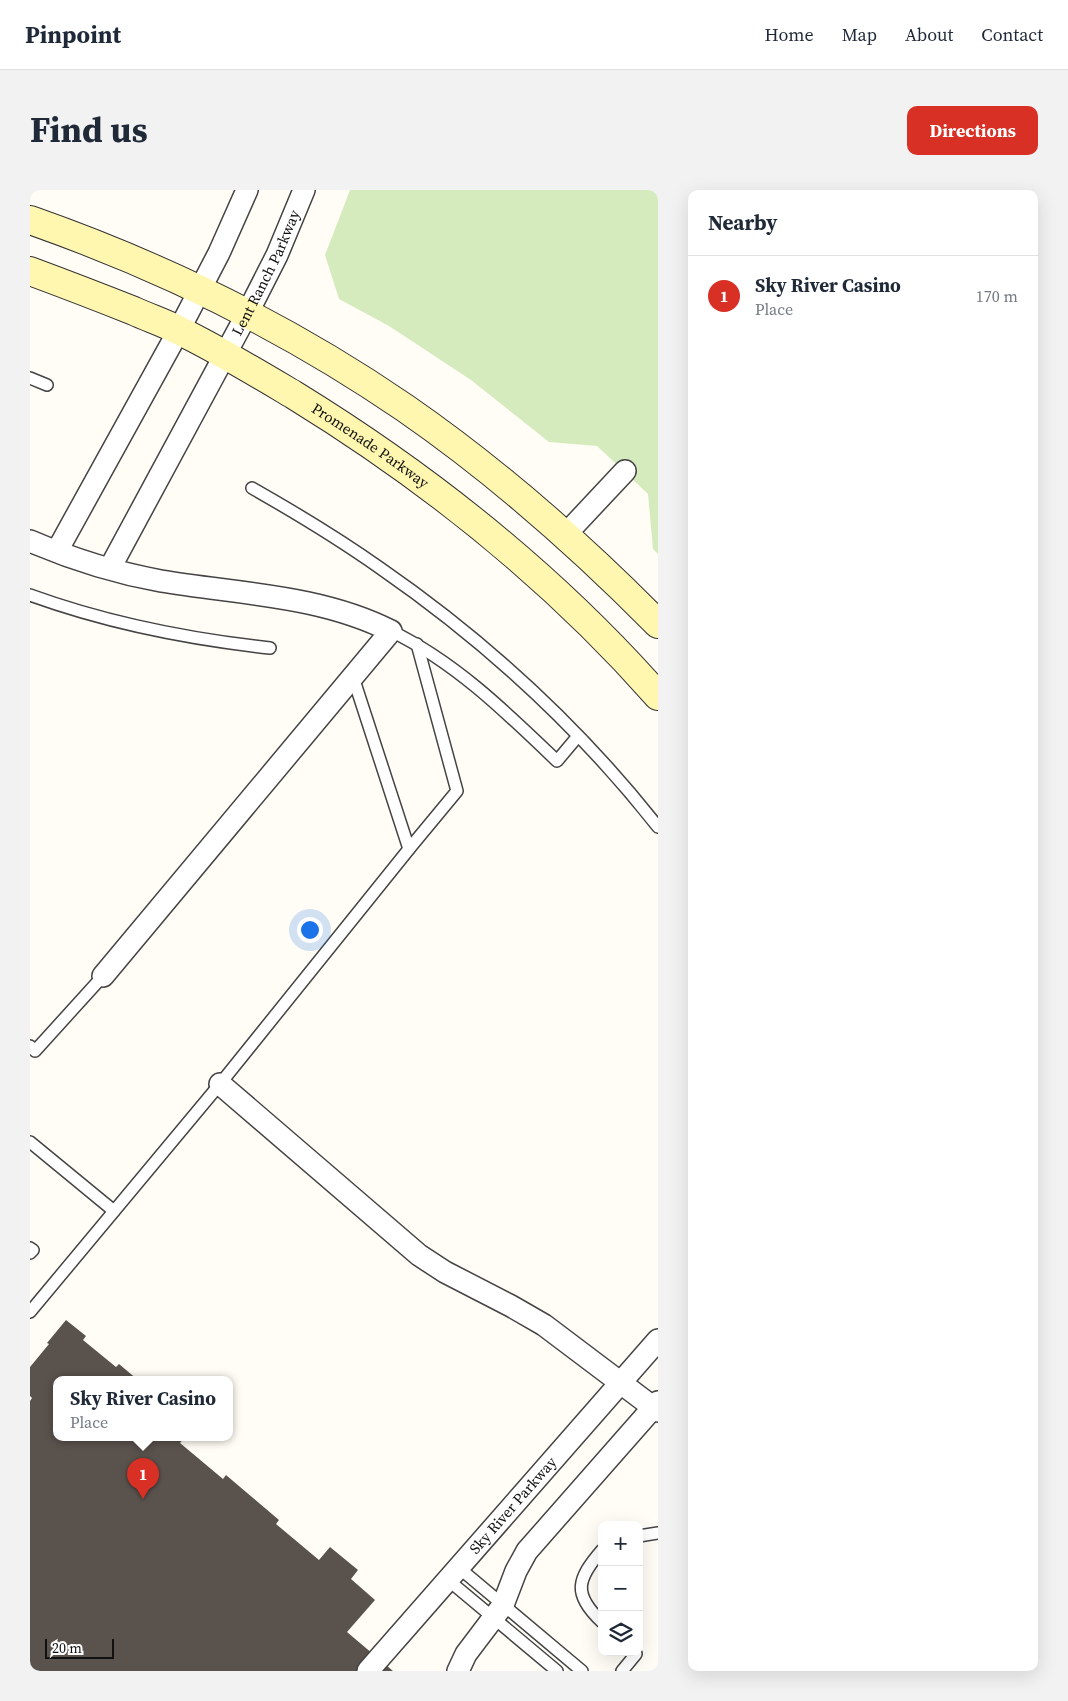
<!DOCTYPE html>
<html lang="en">
<head>
<meta charset="utf-8">
<style>
  body { margin:0; font-family:"Source Serif 4",serif; background:#f2f2f3; color:#1f2937 }
  .controls { position:absolute; right:15px; bottom:15px; display:grid; overflow:hidden; border-radius:10px; box-shadow:0 5px 20px #0002 }
  .controls button { width:45px; height:45px; display:grid; place-items:center; padding:0; border:0; border-bottom:1px solid #e0e1e3; background:#fff; color:#1f2937; font:25px sans-serif }
  .scale { position:absolute; left:15px; bottom:12px; width:69px; box-sizing:border-box; padding-left:5px; border:2px solid #111; border-top:0; font-size:14px; line-height:18px; white-space:nowrap; color:#111; -webkit-text-stroke:4px #fff; paint-order:stroke }
  .you { position:absolute; left:279px; top:739px; width:18px; height:18px; margin:-12px; border:4px solid #fff; border-radius:50%; background:#1a73e8; box-shadow:0 0 0 8px #1a73e833 }
  .badge { display:grid; place-items:center; width:32px; height:32px; border-radius:50%; background:#d93025; color:#fff; font-size:16px; font-weight:700 }
  .pin { position:absolute; translate:-50% -41px; filter:drop-shadow(0 1px 2px #0008) }
  .pin::after { content:''; position:absolute; top:26px; width:18px; height:15px; background:inherit; clip-path:polygon(0 0,100% 0,50% 100%) }
  .popup { position:absolute; left:23px; top:1186px; width:180px; height:65px; box-sizing:border-box; display:grid; place-content:center; border-radius:10px; background:#fff; filter:drop-shadow(0 1px 4px #0005); font-size:16px; white-space:nowrap; color:#747a83 }
  .popup b { font-size:19px; color:#1f2937 }
  .popup::after { content:''; position:absolute; left:50%; top:100%; margin-left:-10px; border:10px solid transparent; border-top-color:#fff }
  .list { margin:0; padding:0; list-style:none }
  h2 { display:flex; justify-content:space-between; align-items:center; height:65px; margin:0; padding:0 20px; font-size:21px }
  h2 small { font-size:16px; font-weight:400; color:#747a83 }
  .list li { display:grid; grid-template-columns:32px 1fr auto; gap:15px; align-items:center; box-sizing:border-box; height:80px; padding:0 20px; border-top:1px solid #e0e1e3 }
  .list b { display:block; font-size:19px; white-space:nowrap }
  .list p { margin:0; font-size:16px; white-space:nowrap; color:#747a83 }
  .list em { font-size:16px; font-style:normal; color:#747a83 }
  .icon { flex:none; width:28px; height:28px; fill:none; stroke:currentColor; stroke-width:2; stroke-linecap:round; stroke-linejoin:round }
  .map { position:relative; flex:none; width:628px; height:1481px; overflow:hidden; border-radius:10px }
  header { display:flex; align-items:center; gap:30px; box-sizing:border-box; height:70px; padding:0 25px; background:#fff; border-bottom:1px solid #e0e1e3 }
  header strong { font-size:24px }
  nav { display:flex; gap:28px; margin-inline-start:auto; font-size:18px }
  .intro { display:flex; align-items:center; justify-content:space-between; box-sizing:border-box; height:120px; padding:0 30px }
  h1 { margin:0; font-size:35px }
  .button { padding:12px 22px; border-radius:10px; background:#d93025; color:#fff; font-size:18px; font-weight:700 }
  main { display:flex; gap:30px; padding:0 30px }
  aside { flex:1; background:#fff; border-radius:10px; box-shadow:0 5px 20px #0002 }
  .map>svg:first-child { display:block }
  .green { fill:#d5ebbd }
  .building { fill:#5a524d }
  .lines { fill:none; stroke-linecap:round; stroke-linejoin:round }
  .lane-casing { stroke:#444; stroke-width:14 }
  .street-casing { stroke:#444; stroke-width:24 }
  .secondary-casing { stroke:#333; stroke-width:30 }
  .lane { stroke:#fff; stroke-width:11 }
  .street { stroke:#fff; stroke-width:21 }
  .secondary { stroke:#fff6b0; stroke-width:28 }
  .labels { text-anchor:middle; stroke-width:5; stroke-linejoin:round; paint-order:stroke }
  .street-label { font-size:15px; fill:#111; stroke:#fff }
</style>
</head>
<body>
<header>
<strong>Pinpoint</strong>
<nav><a>Home</a><a>Map</a><a>About</a><a>Contact</a></nav>
</header>
<div class="intro"><h1>Find us</h1><a class="button">Directions</a></div>
<main>
<div class="map">
<svg width="628" height="1481" viewBox="0 0 628 1481">
  <rect width="100%" height="100%" fill="#fffdf5"/>
  <path class="green" d="M320,0H628V364L623,359L618,304L567,256L519,252L441,190L359,136L309,109L295,65Z"/>
  <path class="building" d="M36,1130L56,1146L53,1150L86,1177L89,1174L108,1190H27V1248H154L150,1253L193,1289L196,1285L249,1330L246,1334L289,1370L300,1357L328,1380L321,1389L345,1410L317,1442L363,1481H0V1211L2,1208L0,1206V1177L19,1154L17,1153Z"/>
  <g class="lines">
    <g class="lane-casing">
      <g id="lane">
        <path d="M0,188L17,195"/>
        <path d="M222,298C266,323 309,349 350,378C454,450 550,538 628,637"/>
        <path d="M0,405C77,433 158,449 240,458"/>
        <path d="M361,441C425,472 476,522 527,571L548,546"/>
        <path d="M379,659L427,601L387,454"/>
        <path d="M0,856L5,861L73,786"/>
        <path d="M0,952L84,1021"/>
        <path d="M0,1058L3,1060L0,1063"/>
        <path d="M0,1122L190,894L379,659L323,487"/>
        <path d="M609,1346L628,1343"/>
        <path d="M572,1360C547,1389 542,1404 572,1432"/>
        <path d="M428,1377L552,1481"/>
        <path d="M417,1389L527,1481"/>
        <path d="M592,1481L606,1464L603,1462"/>
      </g>
    </g>
    <g class="street-casing">
      <g id="street">
        <path d="M535,345L595,281"/>
        <path d="M0,351C42,369 87,383 131,391C209,404 290,405 361,441L73,786"/>
        <path d="M27,361L149,140L189,63L217,0"/>
        <path id="s1" d="M80,378L217,124L247,65L274,0"/>
        <path d="M190,894L389,1065L415,1082L481,1116L514,1135L628,1221"/>
        <path id="s2" d="M338,1481L628,1150"/>
        <path d="M428,1481L436,1464L473,1415L486,1381L497,1361L628,1212"/>
      </g>
    </g>
    <g class="secondary-casing">
      <g id="secondary">
        <path d="M0,30C131,76 260,139 375,218C466,281 550,355 628,434"/>
        <path id="s3" d="M0,81C35,94 69,107 104,121C119,128 135,133 150,141C189,160 227,183 264,205C399,288 523,387 628,506"/>
      </g>
    </g>
    <use href="#lane" class="lane"/>
    <use href="#street" class="street"/>
    <use href="#secondary" class="secondary"/>
  </g>
  <g class="labels">
    <g class="street-label">
      <text dy="5" stroke="none"><textPath href="#s1" startOffset="334">Lent Ranch Parkway</textPath></text>
      <text dy="5" stroke="none"><textPath href="#s3" startOffset="384">Promenade Parkway</textPath></text>
      <text dy="5" stroke="none"><textPath href="#s2" startOffset="220">Sky River Parkway</textPath></text>
    </g>
  </g>
</svg>
<div class="controls">
<button>+</button>
<button>−</button>
<button><svg class="icon" aria-label="layers" viewBox="0 0 24 24"><path d="M12 4l9 5-9 5-9-5zM3 14l9 5 9-5"/></svg></button>
</div>
<div class="scale">20 m</div>
<div class="you"></div>
<div class="pin badge" style="left:113px;top:1309px">1</div>
<div class="popup"><b>Sky River Casino</b>Place</div>
</div>
<aside>
<h2>Nearby<small></small></h2>
<ul class="list">
<li><span class="badge">1</span><div><b>Sky River Casino</b><p>Place</p></div><em>170 m</em></li>
</ul>
</aside>
</main>
</body>
</html>
